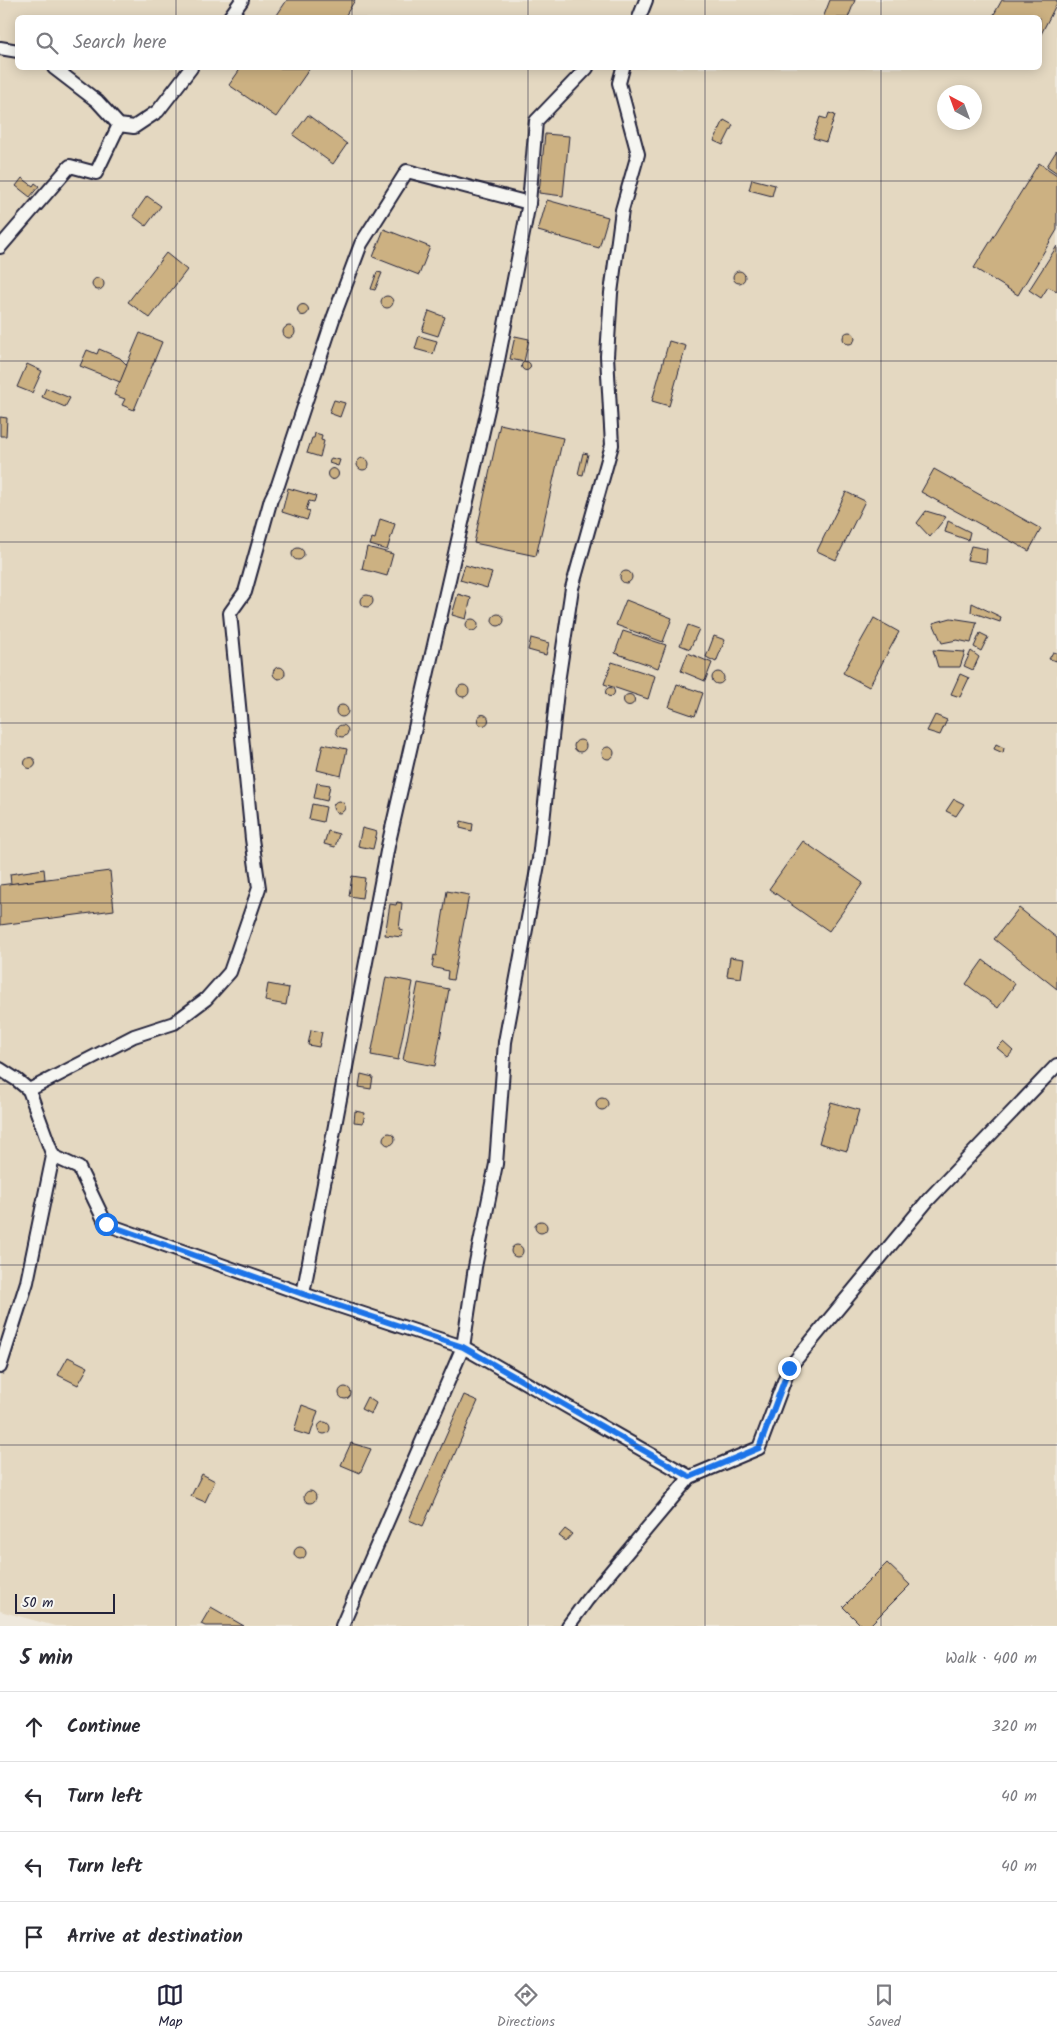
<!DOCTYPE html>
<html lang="en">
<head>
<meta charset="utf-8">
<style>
  body { margin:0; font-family:Kalam,sans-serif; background:#f7f7f7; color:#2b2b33 }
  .compass { position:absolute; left:937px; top:85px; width:45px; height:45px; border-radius:50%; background:#fff; box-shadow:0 2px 12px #0003; rotate:319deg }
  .scale { position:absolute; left:15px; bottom:12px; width:100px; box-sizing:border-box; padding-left:5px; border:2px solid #22223b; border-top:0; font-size:14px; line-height:18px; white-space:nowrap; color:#22223b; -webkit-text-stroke:4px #f6f6f2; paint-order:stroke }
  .stop { position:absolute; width:15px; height:15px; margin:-11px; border:4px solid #1a73e8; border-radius:50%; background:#fff }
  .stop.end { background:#1a73e8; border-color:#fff; box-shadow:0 1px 5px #0008 }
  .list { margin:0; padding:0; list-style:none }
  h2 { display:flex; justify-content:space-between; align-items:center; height:65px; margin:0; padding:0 20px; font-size:21px }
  h2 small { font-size:16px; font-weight:400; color:#7c7c81 }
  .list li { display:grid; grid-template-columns:32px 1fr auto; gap:15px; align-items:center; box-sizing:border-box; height:70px; padding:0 20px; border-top:1px solid #e1e1e2 }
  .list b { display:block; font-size:19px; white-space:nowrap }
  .list em { font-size:16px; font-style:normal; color:#7c7c81 }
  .icon { flex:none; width:28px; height:28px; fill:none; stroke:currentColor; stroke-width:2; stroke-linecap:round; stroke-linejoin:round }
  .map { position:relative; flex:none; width:1057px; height:1626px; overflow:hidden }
  .search { position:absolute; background:#fff; box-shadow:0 2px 12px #0003; left:15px; right:15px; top:15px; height:55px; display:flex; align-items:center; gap:12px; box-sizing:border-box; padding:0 18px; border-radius:8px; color:#7c7c81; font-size:19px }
  .sheet { height:345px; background:#fff }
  nav { display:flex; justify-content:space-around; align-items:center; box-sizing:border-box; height:70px; border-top:1px solid #e1e1e2; background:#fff; font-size:14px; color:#7c7c81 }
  nav a { display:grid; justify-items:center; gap:2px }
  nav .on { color:#22223b }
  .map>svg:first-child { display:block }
  .built { fill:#e4d8c1; fill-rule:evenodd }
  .building { fill:#ccb182; stroke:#22223b }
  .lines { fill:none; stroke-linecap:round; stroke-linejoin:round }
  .street-casing { stroke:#22223b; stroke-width:16 }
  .street { stroke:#f6f6f2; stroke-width:12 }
  .route { stroke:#1a73e8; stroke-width:6 }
  .grid { fill:none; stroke:#22223b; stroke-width:1; stroke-opacity:0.55 }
</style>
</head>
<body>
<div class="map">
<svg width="1057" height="1626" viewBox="0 0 1057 1626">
  <rect width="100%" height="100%" fill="#eee8dc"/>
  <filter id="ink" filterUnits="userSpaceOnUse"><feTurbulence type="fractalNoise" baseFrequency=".02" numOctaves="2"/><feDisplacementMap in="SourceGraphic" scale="10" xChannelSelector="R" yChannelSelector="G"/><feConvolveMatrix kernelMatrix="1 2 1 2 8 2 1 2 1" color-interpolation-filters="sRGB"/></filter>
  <g filter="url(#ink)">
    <path class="built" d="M0,0H1057V1626H55L0,1611ZM18,18H1040V68H18ZM944,92H974V122H944Z"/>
    <g class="building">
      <path d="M287,0H355L344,18H275Z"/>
      <path d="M830,0H855L848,18H823Z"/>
      <path d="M1002,0H1057V3L1040,36V18L993,16Z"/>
      <path d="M241,68H310L276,117L229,85Z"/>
      <path d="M829,113L835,115L826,142L813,138L820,117L827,119Z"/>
      <path d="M308,115L347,144L333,164L293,135Z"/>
      <path d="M724,120L733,125L723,145L714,141Z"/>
      <path d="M545,134L569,136L563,196L539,193Z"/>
      <path d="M1057,150V173L1047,166Z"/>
      <path d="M1039,163L1057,175V230L1018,295L974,268Z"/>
      <path d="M22,178L33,186L35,183L39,186L30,197L16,186Z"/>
      <path d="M752,179L775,185L772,196L749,190Z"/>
      <path d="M147,196L161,206L146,226L133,216Z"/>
      <path d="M547,200L608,217L599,248L538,231Z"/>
      <path d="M384,229L430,247L419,275L373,257Z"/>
      <path d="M1057,246V291L1048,287L1041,298L1029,290Z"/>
      <path d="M166,253L187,270L150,318L128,302Z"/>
      <circle cx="739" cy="277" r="6"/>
      <path d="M377,272L382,273L375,290L371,289Z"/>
      <circle cx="98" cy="284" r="6"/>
      <circle cx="387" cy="302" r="6"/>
      <circle cx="303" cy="310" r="5.5"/>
      <path d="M429,311L445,317L438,336L422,331Z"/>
      <circle cx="289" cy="332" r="6"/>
      <circle cx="849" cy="338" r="6"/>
      <path d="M140,333L162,342L134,410L122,405L125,399L114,395Z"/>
      <path d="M419,336L437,341L433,354L415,349Z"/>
      <path d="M515,336L529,339L524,362L510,359Z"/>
      <path d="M669,341L686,346L669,406L652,401Z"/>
      <path d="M99,349L120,358L127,365L120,382L80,366L87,350L97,354Z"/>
      <circle cx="526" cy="366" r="4.5"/>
      <path d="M27,364L42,371L32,393L17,387Z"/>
      <path d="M46,388L70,398L65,407L42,397Z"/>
      <path d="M334,400L345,403L340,417L329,413Z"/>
      <path d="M0,417L7,418L6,436H0Z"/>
      <path d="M500,424L563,438L536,556L474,543Z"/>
      <path d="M315,433L322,435L321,440L324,441L320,457L307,453L312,438H314Z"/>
      <path d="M583,453L588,454L583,475L578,474Z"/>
      <path d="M331,458L340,460L338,466L329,463Z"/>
      <circle cx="363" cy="464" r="6"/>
      <circle cx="333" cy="474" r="5.5"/>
      <path d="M934,469L1041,529L1029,551L921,492Z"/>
      <path d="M288,488L316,496L314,502L309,501L306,510L310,511L307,520L282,512Z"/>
      <path d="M846,492L865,501L836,560L817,551Z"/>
      <path d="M926,511L946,517L930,537L917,523Z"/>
      <path d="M380,519L395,524L387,550L370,545L372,538L375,539Z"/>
      <path d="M948,521L970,532L968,540L945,532Z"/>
      <path d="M971,546L987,549L986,563L967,560Z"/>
      <path d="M367,547L393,554L387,576L362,569Z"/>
      <circle cx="298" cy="554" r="6"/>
      <path d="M465,565L492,573L487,588L460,580Z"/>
      <circle cx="626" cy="577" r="6"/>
      <path d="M458,594L471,598L466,619L452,615Z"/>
      <circle cx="367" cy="601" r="6"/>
      <path d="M626,600L672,618L663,642L616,625Z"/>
      <path d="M972,603L1001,617L1000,622L971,612Z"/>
      <circle cx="498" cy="620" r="6"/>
      <path d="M874,618L899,632L869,687L843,673Z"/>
      <path d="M951,618L977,622L971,643L957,640L942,643L933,623Z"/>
      <circle cx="472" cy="625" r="6"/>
      <path d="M688,625L699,629L690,649L680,645Z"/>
      <path d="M623,631L666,645L658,668L615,653Z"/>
      <path d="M980,633L988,637L981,651L974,647Z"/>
      <path d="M714,636L725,640L716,662L706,657Z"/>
      <path d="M531,638L549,643L546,655L528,650Z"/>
      <path d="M933,650L965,652L960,667H938Z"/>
      <path d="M971,651L979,657L973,670L964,666Z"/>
      <path d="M1053,652L1057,653V661L1049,659Z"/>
      <path d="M688,653L712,663L705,681L681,671Z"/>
      <path d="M612,662L655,676L648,699L604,684Z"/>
      <circle cx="279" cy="673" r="6"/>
      <circle cx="718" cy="678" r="6"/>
      <path d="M960,674L969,678L960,697L951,694Z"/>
      <path d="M677,684L703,693L695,716L669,707Z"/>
      <circle cx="463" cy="691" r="6"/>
      <circle cx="610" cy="692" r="4.5"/>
      <circle cx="629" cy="700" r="5.5"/>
      <circle cx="342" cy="711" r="6"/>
      <circle cx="483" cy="720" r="5.5"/>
      <path d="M935,715L947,720L940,735L927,731Z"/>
      <circle cx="342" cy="731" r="6"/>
      <circle cx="580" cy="746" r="6"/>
      <path d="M323,744L347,749L341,776L317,770Z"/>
      <path d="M996,744L1004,748L1003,753L994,749Z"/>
      <circle cx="608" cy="753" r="6"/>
      <circle cx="30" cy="763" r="5.5"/>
      <path d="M317,783L330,785L327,801L314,798Z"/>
      <path d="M954,799L964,804L956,816L946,811Z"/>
      <circle cx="339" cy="807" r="6"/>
      <path d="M312,804L326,807L323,822L309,819Z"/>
      <path d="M461,821L473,824L472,831L460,828Z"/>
      <path d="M362,828L377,832L373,849L358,846Z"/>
      <path d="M328,831L339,834L335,847L324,844Z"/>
      <path d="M803,841L863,883L829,931L769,889Z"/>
      <path d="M44,869L45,879L11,884L10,874Z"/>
      <path d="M110,871L114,910L0,925V885Z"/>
      <path d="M352,876L365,878L362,898L349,896Z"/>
      <path d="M447,891L469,895L453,980L447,979L448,971L432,967L434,955L436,956Z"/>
      <path d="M397,902L402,903L399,929L403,930L402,937L385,935L390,904L396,905Z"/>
      <path d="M1019,908L1057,938V989L994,939Z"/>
      <path d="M730,957L744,959L741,978L727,976Z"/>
      <path d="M983,960L1015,984L998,1008L966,984Z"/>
      <path d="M386,977L413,982L398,1060L371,1055Z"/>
      <path d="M418,983L449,989L435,1066L403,1060Z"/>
      <path d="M268,984L289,988L286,1005L265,1001Z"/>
      <path d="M311,1030L322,1032L319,1047L308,1045Z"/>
      <path d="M1003,1042L1013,1051L1008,1057L997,1048Z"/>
      <path d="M361,1074L373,1077L371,1089L359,1087Z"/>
      <circle cx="602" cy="1104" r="6"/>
      <path d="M831,1102L859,1110L847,1151L819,1143Z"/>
      <path d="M355,1111L365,1113L363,1123L354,1122Z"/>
      <circle cx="389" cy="1139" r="6"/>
      <circle cx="541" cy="1227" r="6"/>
      <circle cx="517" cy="1251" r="6"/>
      <path d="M68,1357L88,1367L78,1385L58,1375Z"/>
      <circle cx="345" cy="1393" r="6"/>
      <path d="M464,1395L478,1401L423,1526L409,1520Z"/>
      <path d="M367,1397L376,1403L371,1414L361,1409Z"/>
      <path d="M302,1405L318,1411L310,1436L294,1431Z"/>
      <circle cx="324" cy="1428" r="6"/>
      <path d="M351,1443L371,1449L360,1473L341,1465Z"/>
      <path d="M202,1474L215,1481L205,1502L191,1496Z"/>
      <circle cx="310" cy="1497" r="6"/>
      <path d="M565,1529L572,1534L566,1541L559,1536Z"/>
      <circle cx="300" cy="1553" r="6"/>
      <path d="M887,1563L910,1585L869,1626H862L843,1607Z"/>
      <path d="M211,1607L244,1626H205L201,1624Z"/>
    </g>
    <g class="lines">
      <g class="street-casing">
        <g id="street">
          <path d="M229,18L242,0"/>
          <path d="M639,18L646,0"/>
          <path d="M0,48L18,51"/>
          <path d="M54,68L97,101L119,125L134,127L158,111L191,68"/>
          <path d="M0,247L70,166L96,173L119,125"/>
          <path d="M0,1069L17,1080L29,1090L53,1156L27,1282L0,1367"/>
          <path d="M29,1090L134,1036L174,1023L206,999L230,972L259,888L252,839L230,613L245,592L271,499L278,485L334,316L361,244L407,171L529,203"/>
          <path d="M53,1156L79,1168L106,1224L303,1294L463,1347L690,1477"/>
          <path d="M303,1294L388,846L491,396L529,203L536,121L587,68"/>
          <path d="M342,1626L463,1347L475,1267L496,1164L505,1042L539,859L558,682L572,588L612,445L607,356L611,293L622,210L638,154L619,83L623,68"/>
          <path d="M568,1626L587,1600L690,1477L759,1448L789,1368L928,1200L1057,1065"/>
        </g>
      </g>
      <use href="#street" class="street"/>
    </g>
  </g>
  <g class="lines" filter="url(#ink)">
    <path class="route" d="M106,1224L303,1294L463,1347L690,1477L759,1448L789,1368"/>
  </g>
  <path class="grid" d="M176,0V18M352,0V18M528,0V18M705,0V18M881,0V18M176,68V1626M352,68V1626M528,68V1626M705,68V1626M881,68V1626M0,181H1057M0,361H1057M0,542H1057M0,723H1057M0,903H1057M0,1084H1057M0,1265H1057M0,1445H1057"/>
</svg>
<svg class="compass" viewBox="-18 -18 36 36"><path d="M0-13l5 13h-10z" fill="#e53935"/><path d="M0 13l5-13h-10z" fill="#7c7c81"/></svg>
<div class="scale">50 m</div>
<div class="stop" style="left:106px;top:1224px"></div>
<div class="stop end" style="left:789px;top:1368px"></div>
<div class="search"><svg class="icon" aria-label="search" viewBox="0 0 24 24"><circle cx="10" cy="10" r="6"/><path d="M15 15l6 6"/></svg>Search here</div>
</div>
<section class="sheet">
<h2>5 min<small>Walk · 400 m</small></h2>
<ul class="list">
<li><svg class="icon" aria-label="ahead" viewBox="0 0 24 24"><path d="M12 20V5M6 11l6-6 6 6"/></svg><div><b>Continue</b></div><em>320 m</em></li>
<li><svg class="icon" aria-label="left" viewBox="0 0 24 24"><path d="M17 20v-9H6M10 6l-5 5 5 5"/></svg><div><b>Turn left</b></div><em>40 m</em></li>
<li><svg class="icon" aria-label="left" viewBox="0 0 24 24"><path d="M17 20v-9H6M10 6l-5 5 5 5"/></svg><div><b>Turn left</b></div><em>40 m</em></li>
<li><svg class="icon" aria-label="arrive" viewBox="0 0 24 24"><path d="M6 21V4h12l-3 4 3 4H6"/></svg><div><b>Arrive at destination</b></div></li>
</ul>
</section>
<nav>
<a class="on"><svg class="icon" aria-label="map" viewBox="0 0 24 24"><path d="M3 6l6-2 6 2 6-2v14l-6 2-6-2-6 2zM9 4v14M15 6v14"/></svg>Map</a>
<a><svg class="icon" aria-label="directions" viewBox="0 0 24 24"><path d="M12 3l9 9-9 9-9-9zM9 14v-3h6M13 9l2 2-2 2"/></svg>Directions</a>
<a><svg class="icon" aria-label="saved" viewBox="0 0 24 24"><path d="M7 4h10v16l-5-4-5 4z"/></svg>Saved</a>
</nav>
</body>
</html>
